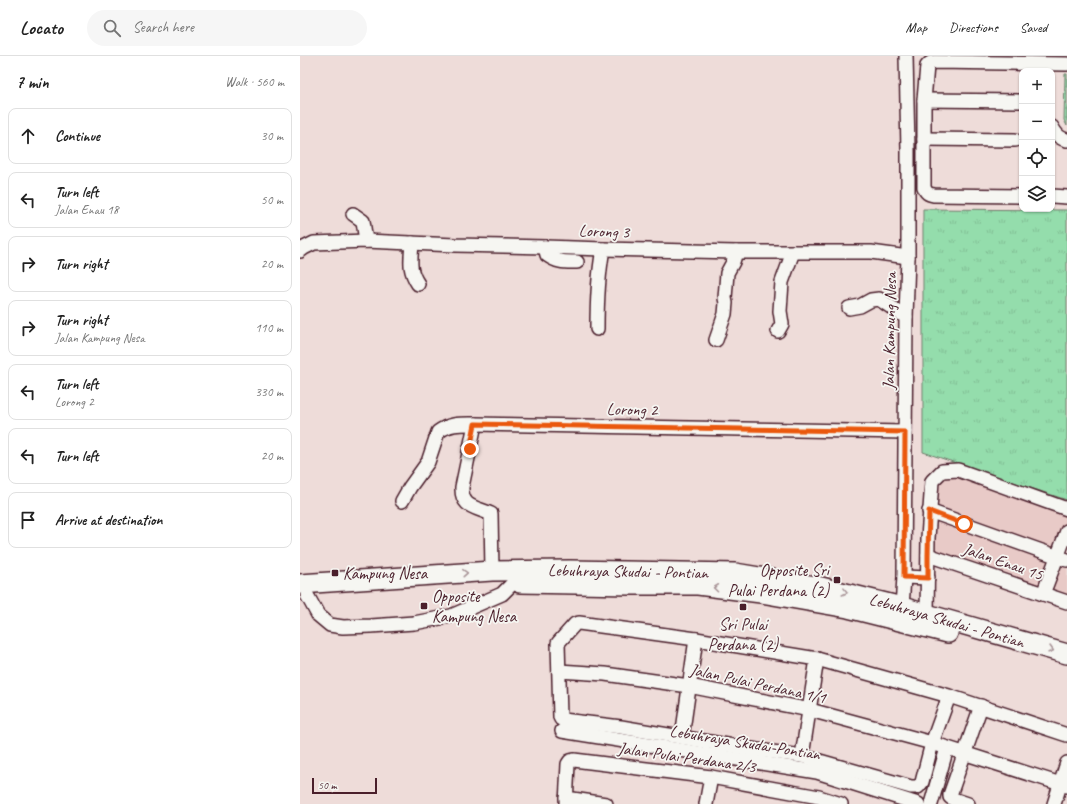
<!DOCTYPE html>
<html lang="en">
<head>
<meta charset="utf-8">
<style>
  body { margin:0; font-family:Caveat,sans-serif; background:#f6f6f6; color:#222 }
  .controls { position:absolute; right:12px; top:12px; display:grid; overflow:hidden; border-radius:8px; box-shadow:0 1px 3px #0004 }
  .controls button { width:36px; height:36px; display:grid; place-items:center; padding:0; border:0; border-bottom:1px solid #e0e0e0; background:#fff; color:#222; font:20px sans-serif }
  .scale { position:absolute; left:12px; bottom:10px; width:65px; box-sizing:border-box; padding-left:4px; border:2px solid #4a1f2b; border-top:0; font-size:11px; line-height:14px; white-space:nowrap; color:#4a1f2b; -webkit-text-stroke:3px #f6f6f2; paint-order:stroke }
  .stop { position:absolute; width:12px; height:12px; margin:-9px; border:3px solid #ea580c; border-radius:50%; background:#fff }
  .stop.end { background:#ea580c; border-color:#fff; box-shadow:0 1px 4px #0008 }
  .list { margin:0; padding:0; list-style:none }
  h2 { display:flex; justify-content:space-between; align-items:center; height:52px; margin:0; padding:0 16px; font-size:17px }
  h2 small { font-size:13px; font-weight:400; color:#767676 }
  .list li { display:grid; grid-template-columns:26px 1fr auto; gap:12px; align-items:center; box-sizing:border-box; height:56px; margin:0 8px 8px; padding:0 8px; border:1px solid #e0e0e0; border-radius:8px }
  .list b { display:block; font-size:15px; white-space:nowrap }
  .list p { margin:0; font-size:13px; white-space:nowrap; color:#767676 }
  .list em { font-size:13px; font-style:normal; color:#767676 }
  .icon { flex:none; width:22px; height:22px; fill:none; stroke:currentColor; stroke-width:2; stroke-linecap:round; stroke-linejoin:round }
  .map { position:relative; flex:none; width:767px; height:748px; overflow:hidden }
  header { display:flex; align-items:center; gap:24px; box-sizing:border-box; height:56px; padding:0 20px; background:#fff; border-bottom:1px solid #e0e0e0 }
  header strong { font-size:19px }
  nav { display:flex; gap:22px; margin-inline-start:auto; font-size:14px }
  .search { width:280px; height:36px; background:#f6f6f6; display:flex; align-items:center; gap:10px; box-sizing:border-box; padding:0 14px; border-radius:22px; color:#767676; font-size:15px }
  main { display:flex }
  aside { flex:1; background:#fff }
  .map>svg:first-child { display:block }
  .built { fill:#e8cac7 }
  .grass { fill:url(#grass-tufts); stroke:#6f7e6c }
  .park { fill:url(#park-dots); stroke:#6f7e6c }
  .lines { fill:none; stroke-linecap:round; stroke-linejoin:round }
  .minor-casing { stroke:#4a1f2b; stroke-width:16 }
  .highway-casing { stroke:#4a1f2b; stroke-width:22 }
  .minor { stroke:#f6f6f2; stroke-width:13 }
  .highway { stroke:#f6f6f2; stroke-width:19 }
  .oneway { stroke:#a99598 }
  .route { stroke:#ea580c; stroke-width:5 }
  .poi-dot { fill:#4a1f2b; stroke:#f6f6f2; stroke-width:1.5 }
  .labels { text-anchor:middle; stroke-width:3.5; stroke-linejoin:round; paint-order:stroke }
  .street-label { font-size:17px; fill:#4a1f2b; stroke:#f6f6f2 }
  .poi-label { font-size:17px; fill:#4a1f2b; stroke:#f6f6f2; text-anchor:start }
</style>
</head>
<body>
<header>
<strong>Locato</strong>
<div class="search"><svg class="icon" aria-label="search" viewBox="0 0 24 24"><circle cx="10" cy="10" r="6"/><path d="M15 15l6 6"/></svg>Search here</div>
<nav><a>Map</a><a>Directions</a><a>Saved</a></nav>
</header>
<main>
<aside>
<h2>7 min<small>Walk · 560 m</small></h2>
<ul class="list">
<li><svg class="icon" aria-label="ahead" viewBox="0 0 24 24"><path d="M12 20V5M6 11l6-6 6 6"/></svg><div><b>Continue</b></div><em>30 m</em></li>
<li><svg class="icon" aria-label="left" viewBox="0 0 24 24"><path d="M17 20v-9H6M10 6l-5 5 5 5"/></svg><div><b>Turn left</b><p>Jalan Enau 18</p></div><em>50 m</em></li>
<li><svg class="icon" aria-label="right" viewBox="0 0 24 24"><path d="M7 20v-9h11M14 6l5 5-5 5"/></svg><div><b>Turn right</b></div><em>20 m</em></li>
<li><svg class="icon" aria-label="right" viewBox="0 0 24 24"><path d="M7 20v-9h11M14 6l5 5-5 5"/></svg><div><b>Turn right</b><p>Jalan Kampung Nesa</p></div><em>110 m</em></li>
<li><svg class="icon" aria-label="left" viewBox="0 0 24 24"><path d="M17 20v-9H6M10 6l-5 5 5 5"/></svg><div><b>Turn left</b><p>Lorong 2</p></div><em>330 m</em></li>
<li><svg class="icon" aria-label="left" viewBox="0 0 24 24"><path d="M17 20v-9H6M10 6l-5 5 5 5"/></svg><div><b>Turn left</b></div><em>20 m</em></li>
<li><svg class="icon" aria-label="arrive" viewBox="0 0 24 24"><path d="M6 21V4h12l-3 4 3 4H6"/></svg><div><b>Arrive at destination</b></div></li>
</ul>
</aside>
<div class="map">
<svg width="767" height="748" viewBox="0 0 767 748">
  <defs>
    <pattern id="grass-tufts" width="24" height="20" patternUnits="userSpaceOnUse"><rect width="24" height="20" fill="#94ddac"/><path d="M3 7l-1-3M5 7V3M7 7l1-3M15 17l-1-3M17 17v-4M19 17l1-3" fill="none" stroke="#81bd94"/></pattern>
    <pattern id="park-dots" width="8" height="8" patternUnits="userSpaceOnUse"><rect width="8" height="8" fill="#94ddac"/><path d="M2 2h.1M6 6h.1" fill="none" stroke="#81bd94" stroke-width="1.8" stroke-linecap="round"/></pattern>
  </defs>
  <rect width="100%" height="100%" fill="#eedcd9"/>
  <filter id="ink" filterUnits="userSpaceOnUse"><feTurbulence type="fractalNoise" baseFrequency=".025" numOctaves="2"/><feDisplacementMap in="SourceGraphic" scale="8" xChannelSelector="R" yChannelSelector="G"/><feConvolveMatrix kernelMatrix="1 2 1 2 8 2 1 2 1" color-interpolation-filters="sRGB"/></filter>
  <g filter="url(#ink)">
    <path class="built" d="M641,412L767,449V550L625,502Z"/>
    <path class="grass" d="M623,153L767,154V444L623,396Z"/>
    <path class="park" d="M765,18H767V70L764,64Z"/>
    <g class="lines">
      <g class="minor-casing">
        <g id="minor">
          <path d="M624,44L722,45"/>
          <path d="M752,71C755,77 760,83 767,84"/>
          <path d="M624,83L715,84"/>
          <path d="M722,140L634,139C628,138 626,137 624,131V44L627,10L630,7L635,6L767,8"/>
          <path d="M752,140L767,141"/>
          <path d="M53,158L63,165L66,185"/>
          <path d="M112,187C111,204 108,213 118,228"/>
          <path d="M245,191L247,199C258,207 265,206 277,206"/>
          <path d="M0,195L4,192L14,187L66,185L155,189L245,191L303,193L436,196H571L608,201"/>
          <path d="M549,252L560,250L571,244L579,243L606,261"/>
          <path d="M297,273C297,246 298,220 303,193"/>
          <path d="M478,275L482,268L480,255L482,226L493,196"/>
          <path d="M416,284L425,258L426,247L425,242L427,217L433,206L436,196"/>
          <path d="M175,368L162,431C161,452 176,451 191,458L192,515"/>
          <path d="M102,445L110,431L128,406L138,376C150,367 161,368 175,368L605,376"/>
          <path d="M629,455L767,504"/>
          <path d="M628,499L767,546"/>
          <path d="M604,521L628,522"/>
          <path d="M743,538L767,475"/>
          <path d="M7,539L18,559L30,569L43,571L71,570L114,567L151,560L202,538L213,527"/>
          <path d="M602,551L604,521L606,261L608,201V94L606,0"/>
          <path d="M627,558L628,482L632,425L642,415L658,414L767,453"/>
          <path d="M259,615L305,618L389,630L510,654L632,687L767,730"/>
          <path d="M649,640L632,687L622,726L618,731H611L502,700L457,694L321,671L263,664L261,663L260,661L258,587L275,568L279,567L396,583L517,603L649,640L767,679"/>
          <path d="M262,675L517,716L618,748"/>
          <path d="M382,681L396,583"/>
          <path d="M502,700L517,603"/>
          <path d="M266,742L306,748"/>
          <path d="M266,748L268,708L270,705L274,704L411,721L519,741L541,748"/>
          <path d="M406,748L411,721"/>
          <path d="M631,748L647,692"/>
          <path d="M668,748L653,743L650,741V739L681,650"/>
          <path d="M754,748L767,707"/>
        </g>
      </g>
      <g class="highway-casing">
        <g id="highway">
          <path d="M220,527L331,529H398L461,537L548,552L648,577"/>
          <path d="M0,528L192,515L270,514L435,517L521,531L602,551L767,598"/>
        </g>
      </g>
      <use href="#minor" class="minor"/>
      <use href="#highway" class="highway"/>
    </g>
    <defs><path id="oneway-chevron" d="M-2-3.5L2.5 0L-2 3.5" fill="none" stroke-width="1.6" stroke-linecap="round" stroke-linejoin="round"/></defs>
    <g class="oneway">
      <use href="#oneway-chevron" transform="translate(165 517) rotate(-4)"/>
      <use href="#oneway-chevron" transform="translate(416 532) rotate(-173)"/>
      <use href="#oneway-chevron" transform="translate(545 536) rotate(14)"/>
      <use href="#oneway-chevron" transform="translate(751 594) rotate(16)"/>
    </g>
  </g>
  <g class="lines" filter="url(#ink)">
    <path class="route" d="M170,393L175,368L605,376L604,521L628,522V499L629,455L664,468"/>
  </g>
  <g class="poi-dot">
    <rect x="31" y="513" width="8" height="8" rx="2"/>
    <rect x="533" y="520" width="8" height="8" rx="2"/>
    <rect x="120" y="546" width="8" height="8" rx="2"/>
    <rect x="439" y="547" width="8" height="8" rx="2"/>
  </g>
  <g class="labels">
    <g class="street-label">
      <text transform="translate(304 175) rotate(2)" y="6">Lorong 3</text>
      <text transform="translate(589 275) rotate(-89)" y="6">Jalan Kampung Nesa</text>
      <text transform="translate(332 353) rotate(1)" y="6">Lorong 2</text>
      <text transform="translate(703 505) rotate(19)" y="6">Jalan Enau 15</text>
      <text transform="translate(328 515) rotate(1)" y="6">Lebuhraya Skudai - Pontian</text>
      <text transform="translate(647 564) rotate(16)" y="6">Lebuhraya Skudai - Pontian</text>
      <text transform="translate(458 627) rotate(12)" y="6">Jalan Pulai Perdana 1/1</text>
      <text transform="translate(445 686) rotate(9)" y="6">Lebuhraya Skudai-Pontian</text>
      <text transform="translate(387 701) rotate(8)" y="6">Jalan Pulai Perdana 2/3</text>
    </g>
    <g class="poi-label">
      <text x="529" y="520" text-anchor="end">Opposite Sri<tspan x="529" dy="20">Pulai Perdana (2)</tspan></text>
      <text x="43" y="523">Kampung Nesa</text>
      <text x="132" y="546">Opposite<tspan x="132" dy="20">Kampung Nesa</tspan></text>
      <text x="443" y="574" text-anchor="middle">Sri Pulai<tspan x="443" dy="20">Perdana (2)</tspan></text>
    </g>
  </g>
</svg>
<div class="controls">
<button>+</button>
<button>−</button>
<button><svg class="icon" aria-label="locate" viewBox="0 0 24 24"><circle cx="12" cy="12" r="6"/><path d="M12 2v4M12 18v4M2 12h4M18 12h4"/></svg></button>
<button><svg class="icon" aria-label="layers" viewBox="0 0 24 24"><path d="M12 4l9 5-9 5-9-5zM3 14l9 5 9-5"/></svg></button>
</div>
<div class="scale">50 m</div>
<div class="stop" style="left:664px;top:468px"></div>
<div class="stop end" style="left:170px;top:393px"></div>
</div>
</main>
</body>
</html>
